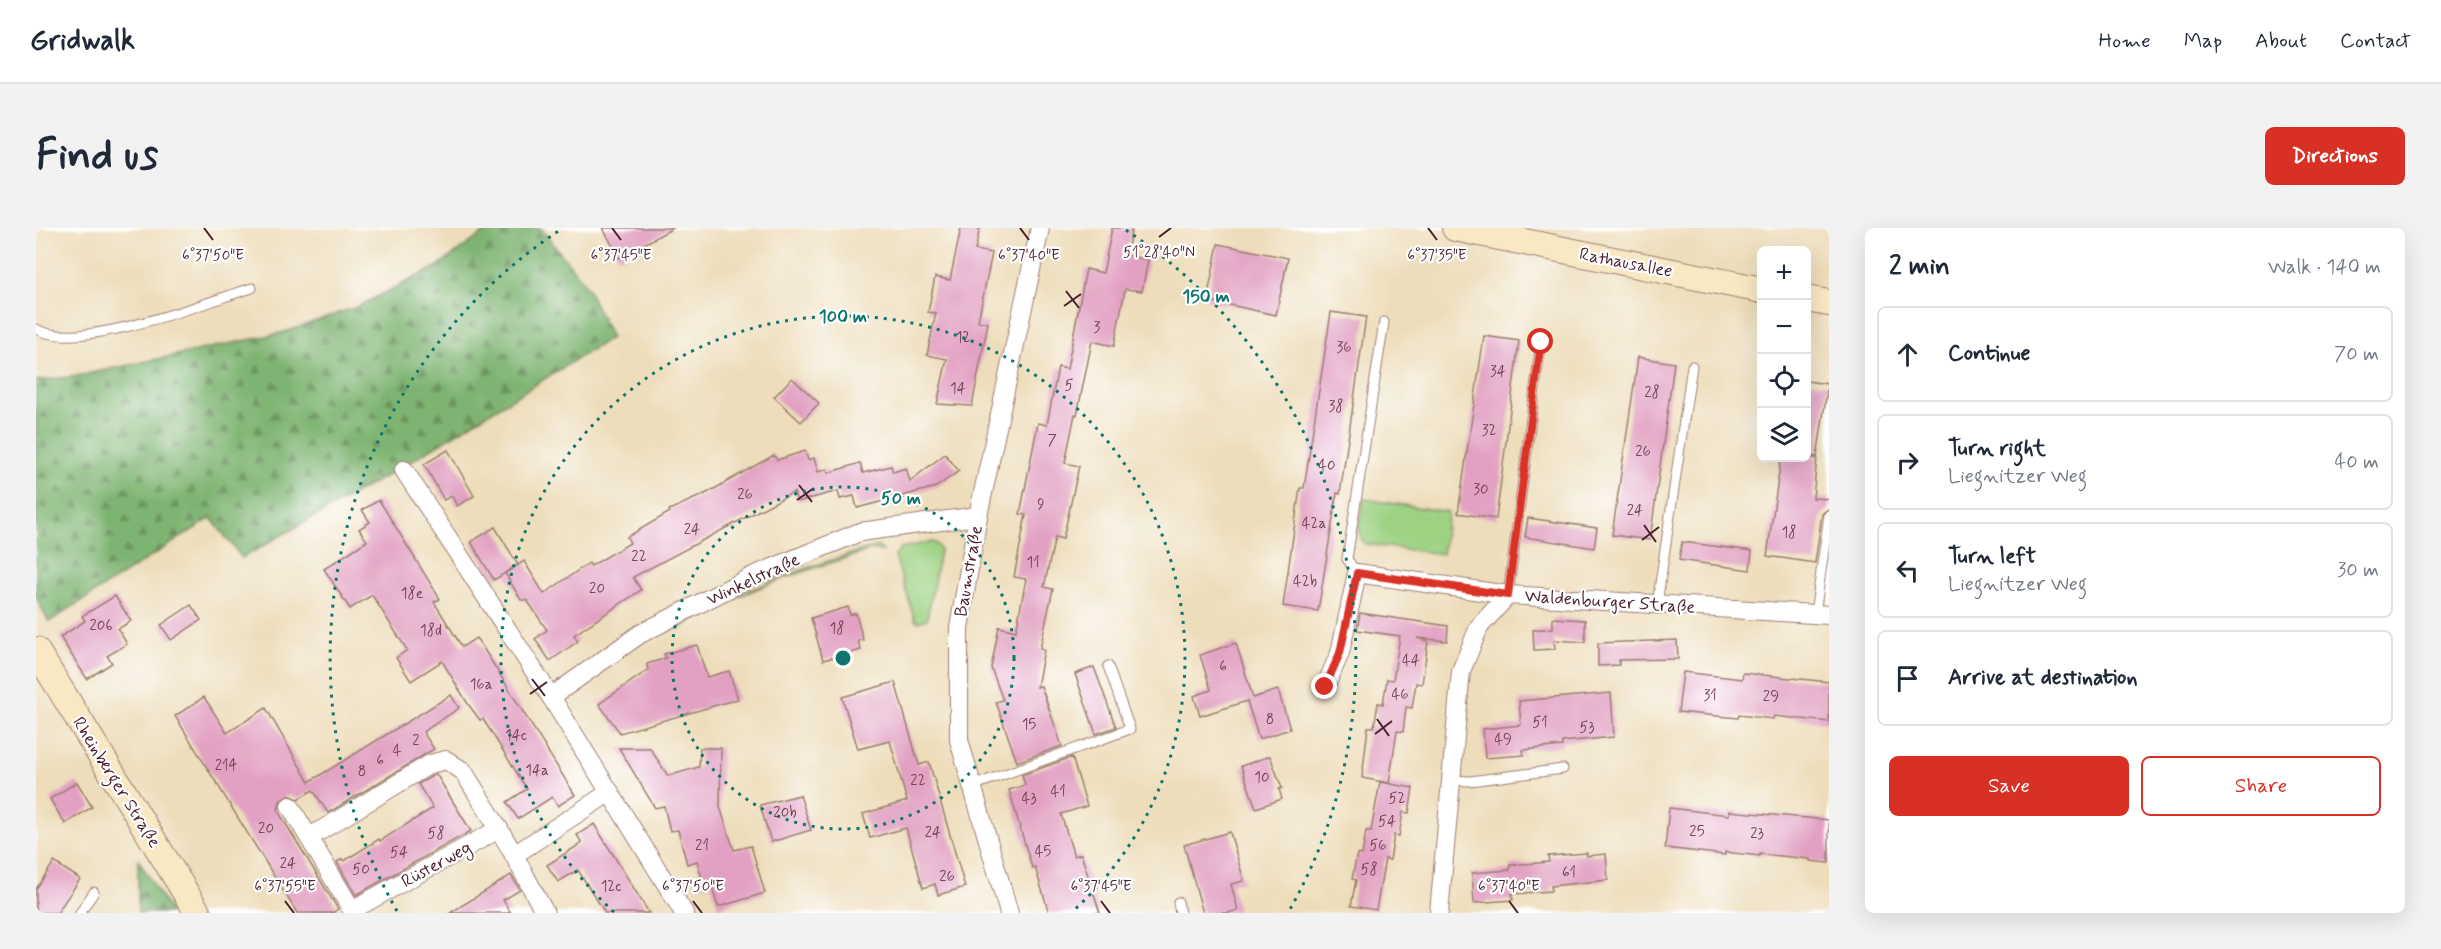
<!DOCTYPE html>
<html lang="en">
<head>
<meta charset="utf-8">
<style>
  body { margin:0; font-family:Mynerve,sans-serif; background:#f2f2f3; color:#1f2937 }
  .controls { position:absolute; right:18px; top:18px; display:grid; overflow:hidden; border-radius:9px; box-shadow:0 6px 24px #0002 }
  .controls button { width:54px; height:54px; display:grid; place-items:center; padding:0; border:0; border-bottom:2px solid #e0e1e3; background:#fff; color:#1f2937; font:30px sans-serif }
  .stop { position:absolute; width:18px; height:18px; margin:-14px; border:4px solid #d93025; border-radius:50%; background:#fff }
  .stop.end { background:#d93025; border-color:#fff; box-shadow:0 2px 6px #0008 }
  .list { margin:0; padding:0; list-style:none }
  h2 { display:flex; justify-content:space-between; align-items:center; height:78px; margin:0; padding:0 24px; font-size:26px }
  h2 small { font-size:20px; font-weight:400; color:#747a83 }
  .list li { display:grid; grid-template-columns:39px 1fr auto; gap:18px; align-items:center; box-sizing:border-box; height:96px; margin:0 12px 12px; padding:0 12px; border:2px solid #e0e1e3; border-radius:9px }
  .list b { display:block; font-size:22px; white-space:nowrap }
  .list p { margin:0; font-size:20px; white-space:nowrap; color:#747a83 }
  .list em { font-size:20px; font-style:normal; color:#747a83 }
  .actions { display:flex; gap:12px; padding:18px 24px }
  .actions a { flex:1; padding:14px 0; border:2px solid #d93025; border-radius:9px; text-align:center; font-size:21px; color:#d93025 }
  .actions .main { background:#d93025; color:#fff }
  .icon { flex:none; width:33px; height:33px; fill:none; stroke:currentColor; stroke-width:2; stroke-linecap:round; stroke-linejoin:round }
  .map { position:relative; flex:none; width:1793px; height:685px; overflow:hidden; border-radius:9px }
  header { display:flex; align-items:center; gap:36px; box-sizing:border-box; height:84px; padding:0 30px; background:#fff; border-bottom:2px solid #e0e1e3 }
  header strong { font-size:28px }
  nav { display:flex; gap:33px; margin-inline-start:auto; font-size:21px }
  .intro { display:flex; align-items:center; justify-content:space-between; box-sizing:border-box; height:144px; padding:0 36px }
  h1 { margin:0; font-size:42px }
  .button { padding:15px 27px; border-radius:9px; background:#d93025; color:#fff; font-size:21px; font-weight:700 }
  main { display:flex; gap:36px; padding:0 36px }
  aside { flex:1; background:#fff; border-radius:9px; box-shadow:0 6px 24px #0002 }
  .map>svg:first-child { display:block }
  .green { fill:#9dd283; stroke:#747857; stroke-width:1.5 }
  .forest { fill:url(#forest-firs); stroke:#646a4e; stroke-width:1.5 }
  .building { fill:#e2a1c3 }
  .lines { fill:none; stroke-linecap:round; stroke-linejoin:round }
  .lane-casing { stroke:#9c7e72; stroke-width:11 }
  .street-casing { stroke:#9c7e72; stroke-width:20 }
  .secondary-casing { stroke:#9c7e72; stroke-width:28 }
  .lane { stroke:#fff; stroke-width:9 }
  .street { stroke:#fff; stroke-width:18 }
  .secondary { stroke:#f8e8c3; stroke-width:26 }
  .route { stroke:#d93025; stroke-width:8 }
  .ticks { fill:none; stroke:#4a1f2b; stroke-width:2 }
  .ring { fill:none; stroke:#0f766e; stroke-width:3; stroke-dasharray:3 6 }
  .labels { text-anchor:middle; stroke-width:4.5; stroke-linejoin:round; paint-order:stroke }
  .number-label { font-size:15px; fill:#704051 }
  .street-label { font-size:18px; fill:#4a1f2b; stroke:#fff }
  .ticks-label { font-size:15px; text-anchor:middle; fill:#4a1f2b; stroke:#fff; stroke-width:4.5; stroke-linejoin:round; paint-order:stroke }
  .centre { fill:#0f766e; stroke:#fff; stroke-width:3 }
  .ring-label { font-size:18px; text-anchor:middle; font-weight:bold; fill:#0f766e; stroke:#fff; stroke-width:4.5; stroke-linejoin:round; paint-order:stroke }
</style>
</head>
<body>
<header>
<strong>Gridwalk</strong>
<nav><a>Home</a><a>Map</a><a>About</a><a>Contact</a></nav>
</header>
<div class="intro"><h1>Find us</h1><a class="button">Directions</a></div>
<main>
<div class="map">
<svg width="1793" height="685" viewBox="0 0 1793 685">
  <defs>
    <pattern id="forest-firs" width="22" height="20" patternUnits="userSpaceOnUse" patternTransform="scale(1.5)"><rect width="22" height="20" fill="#7eb471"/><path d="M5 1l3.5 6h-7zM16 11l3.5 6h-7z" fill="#69925d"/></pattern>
  </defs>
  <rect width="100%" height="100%" fill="#fff"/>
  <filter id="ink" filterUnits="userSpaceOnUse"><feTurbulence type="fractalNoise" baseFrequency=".0167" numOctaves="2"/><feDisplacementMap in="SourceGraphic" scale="12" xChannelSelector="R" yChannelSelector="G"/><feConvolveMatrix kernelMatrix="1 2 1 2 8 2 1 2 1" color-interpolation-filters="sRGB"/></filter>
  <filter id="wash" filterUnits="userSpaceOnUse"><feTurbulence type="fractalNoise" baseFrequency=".008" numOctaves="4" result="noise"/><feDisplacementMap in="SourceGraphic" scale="24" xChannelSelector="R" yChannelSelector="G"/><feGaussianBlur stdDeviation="1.35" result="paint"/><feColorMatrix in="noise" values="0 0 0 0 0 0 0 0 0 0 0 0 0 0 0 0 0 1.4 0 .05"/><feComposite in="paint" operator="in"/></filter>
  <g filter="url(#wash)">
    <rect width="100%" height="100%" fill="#edddba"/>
    <g class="green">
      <path d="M1328,271L1412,284L1406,326L1329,316C1318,305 1326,285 1328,271Z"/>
      <path d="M897,314L902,317L904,322L891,391L883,394L879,392L859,328L865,320Z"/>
      <path d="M841,318L847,323L836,322C770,342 701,363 642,401L641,399C703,361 771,339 841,318Z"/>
    </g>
    <g class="forest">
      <path d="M455,0H505L551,59L575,110L362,241L206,330L175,290L13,394L0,369V153L41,148L249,104L323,78L400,39Z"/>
      <path d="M102,631L135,685H102Z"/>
    </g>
    <g id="blocks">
      <g class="building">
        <path d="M567,0H637L583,30Z"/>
        <path d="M925,0H944L939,22L956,25L942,93L952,95L936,178L901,176L911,131L891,127L900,85L892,84L899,49L914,52Z"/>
        <path d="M1076,0H1096L1090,27L1112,32L1106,63L1089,61L1078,118L1056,113L1041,187L1039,186L1029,235L1043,238L1027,311L1019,309L1008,359L1017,361L1004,421L1008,422L1001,459L1005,458L1026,518L981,534L960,474L967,472L955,440L963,399L980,403L990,351L978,349L990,287L984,286L1002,195L1011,197L1022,139L1031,141L1050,41L1067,45Z"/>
        <path d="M1182,16L1252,30L1240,87L1171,72Z"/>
        <path d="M1295,84L1330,89L1304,266L1301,265L1282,383L1247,378L1264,260H1268Z"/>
        <path d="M1448,108L1483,113L1460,291L1422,285Z"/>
        <path d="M1602,129L1638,135L1614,312L1576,307Z"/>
        <path d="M756,150L783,175L765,194L738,169Z"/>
        <path d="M1770,153L1792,156L1781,229L1770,228Z"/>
        <path d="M412,222L438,268L421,278L416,268L408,272L388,236Z"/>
        <path d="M769,223L772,232L778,230L782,244L791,241L792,245L824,235L827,245L855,238L857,244L870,240L874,253L909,226L923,243L900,259L821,280L818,268L804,271L802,263L761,274L758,264L597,349L605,362L538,407L542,413L514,433L499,411L511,402L491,372H485L469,345L488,333L508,366L553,335L555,338L594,315L591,309L634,284L633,282L671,265L738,227L741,232Z"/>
        <path d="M1745,230H1781L1777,270L1793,271V280L1786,286L1779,335L1731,328Z"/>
        <path d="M343,272L404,371L398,374L426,419L440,410L446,418L539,567L522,578L516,569L482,591L471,574L491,561L447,491L444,492L432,476L406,433L375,453L360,430L371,422L336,367L314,381L288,341L331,313L323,301L334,294L326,282Z"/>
        <path d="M1492,290L1561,300L1558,320L1489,309Z"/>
        <path d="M459,299L482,337L458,352L435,314Z"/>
        <path d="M1646,314L1716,323L1714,342L1643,332Z"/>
        <path d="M79,368L95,393L82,401L91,416L71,428L76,435L51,451L24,409L49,393L46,388Z"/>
        <path d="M155,377L165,392L135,412L125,397Z"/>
        <path d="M812,379L814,387L820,385L827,412L822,413L825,422L787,432L775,390Z"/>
        <path d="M1324,385L1412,398L1411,413L1381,410L1392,413L1386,456L1380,455L1376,480L1370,479L1367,504L1361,503L1353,555L1326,550L1332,499H1338L1342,475L1347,476L1351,451L1357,452L1364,408L1321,402Z"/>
        <path d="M1517,390L1549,392V414L1518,412L1519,421L1498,422L1497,402L1517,400Z"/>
        <path d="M1641,412L1642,431L1583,432V437L1562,438V415Z"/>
        <path d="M1200,415L1217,470L1242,462L1254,501L1223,511L1211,473L1164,488L1158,468L1175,462L1164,427Z"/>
        <path d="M661,417L671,449L693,443L702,471L584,505L563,476L612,442L611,436L630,430L628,426Z"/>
        <path d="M1058,439L1080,499L1060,506L1039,446Z"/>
        <path d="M1647,444L1706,451L1707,445L1793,454V494L1738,488L1737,491L1703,487L1702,490L1642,484Z"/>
        <path d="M859,454L883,537L893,534L929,659L902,667L899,656L887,660L870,600L834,610L827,586L871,573L854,513L822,521L806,469Z"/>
        <path d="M1575,465L1578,509L1526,514V518L1487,522L1488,527L1449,530L1447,501L1485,497L1483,473Z"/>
        <path d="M415,467L423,480L387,504L398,521L292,585L277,562L262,571L253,567L244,573L242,583L302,681L296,685H261L139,488L168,469L191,505L230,480L273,554Z"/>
        <path d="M583,520H614L632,548L663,539L664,520H685L684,579L698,622L715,618L729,665L682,679L675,656L668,658L661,633L651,636L642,602L634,603L628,578L619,580Z"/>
        <path d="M1234,528L1246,560L1243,561L1246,571L1220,580L1205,538Z"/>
        <path d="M1036,529L1051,578L1025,586L1038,628L1045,626L1064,685H1013L999,639L996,640L973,562L989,557L986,547Z"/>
        <path d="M400,546L435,603L320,667L301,634L306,631L308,633L343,611L344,613L397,580L382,556Z"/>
        <path d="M41,554L56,579L29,596L14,571Z"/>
        <path d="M1344,554L1377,560L1373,585L1367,584L1363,608L1358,607L1354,632L1349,631L1340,682L1315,678L1320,652L1316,651L1321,626L1326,627L1330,603H1335Z"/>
        <path d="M764,567L775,602L735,614L724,577Z"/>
        <path d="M1633,580L1693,587V583L1793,592V635L1774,633V631L1724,626V628L1689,624V627L1629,620Z"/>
        <path d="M558,596L578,628L613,685H569L542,642L522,654L511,637L546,615L541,607Z"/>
        <path d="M1194,604L1208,653L1195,656L1202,682L1192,685H1167L1148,617Z"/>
        <path d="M1551,625V628L1570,626L1572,652L1515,658V663L1476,666L1477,672L1438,675L1436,645L1474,642V637L1513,634L1512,628Z"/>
        <path d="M18,634L44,651L21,685H0V661Z"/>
        <path d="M475,647L484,662L467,672L475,685H414Z"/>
      </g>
    </g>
  </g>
  <g filter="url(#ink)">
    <use href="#blocks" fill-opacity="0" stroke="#9c7e72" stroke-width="1.5"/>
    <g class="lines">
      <g class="lane-casing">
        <g id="lane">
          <path d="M0,101C42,125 170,74 216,60"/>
          <path d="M1321,345L1311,331L1348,94"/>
          <path d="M1472,367L1505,114"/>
          <path d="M1621,376L1656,138"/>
          <path d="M1779,386L1793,287"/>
          <path d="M1415,552L1434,553L1527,541"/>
          <path d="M936,558L1094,501L1072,438"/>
          <path d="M1142,674L1144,685"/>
          <path d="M44,685L58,664"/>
        </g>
      </g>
      <g class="street-casing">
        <g id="street">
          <path d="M368,242L515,469"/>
          <path d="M1289,459L1304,425L1321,345L1472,367"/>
          <path d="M254,578L316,682L463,601L478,627L574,564"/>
          <path d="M274,609L394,536L410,532L427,543L463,601"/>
          <path d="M478,627L509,685"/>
          <path d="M648,685L515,469L604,406L717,348L824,304L942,288"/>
          <path d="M973,685L923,512V400L942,288L1004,0"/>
          <path d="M1403,685L1425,443L1443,399L1472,367L1793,387"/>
        </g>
      </g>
      <g class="secondary-casing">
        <g id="secondary">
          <path d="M1419,0L1726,62"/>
          <path d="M1770,71L1793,75"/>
          <path d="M0,422L162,685"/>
        </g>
      </g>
      <use href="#lane" class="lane"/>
      <use href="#street" class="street"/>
      <use href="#secondary" class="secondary"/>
    </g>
  </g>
  <g class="lines" filter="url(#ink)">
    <path class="route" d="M1289,459L1304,425L1321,345L1472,367L1505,114"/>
  </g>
  <path class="ticks" d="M168,0L177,12M576,0L585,12M984,0L993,12M1392,0L1401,12M1123,9L1135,0M1030,63L1043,80M1028,78L1045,66M763,257L776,274M761,272L778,260M1608,297L1620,314M1606,312L1623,299M496,451L509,468M494,466L511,454M1341,491L1353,508M1339,506L1356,493M249,673L258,685M657,673L666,685M1065,673L1074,685M1473,673L1482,685"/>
  <g class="ring">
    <circle cx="807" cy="430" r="171"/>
    <path d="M578 684A342 342 0 1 1 1036 684"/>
    <path d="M361 683A513 513 0 0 1 524 2M1090 2A513 513 0 0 1 1253 683"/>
  </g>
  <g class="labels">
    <g class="number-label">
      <text x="1061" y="104">3</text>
      <text x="927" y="114">12</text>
      <text x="1308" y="124">36</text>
      <text x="1462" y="148">34</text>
      <text x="1033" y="162">5</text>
      <text x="922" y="165">14</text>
      <text x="1616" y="169">28</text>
      <text x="1300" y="183">38</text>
      <text x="1453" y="207">32</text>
      <text x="1016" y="217">7</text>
      <text x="1607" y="228">26</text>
      <text x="1291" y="242">40</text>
      <text x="1445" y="266">30</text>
      <text x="709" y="271">26</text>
      <text x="1005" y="281">9</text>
      <text x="1599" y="287">24</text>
      <text x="1278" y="300">42a</text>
      <text x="656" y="306">24</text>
      <text x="1753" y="309">18</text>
      <text x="603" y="333">22</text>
      <text x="997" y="339">11</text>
      <text x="1269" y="358">42b</text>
      <text x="561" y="365">20</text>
      <text x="376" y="370">18e</text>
      <text x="65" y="402">206</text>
      <text x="801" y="405">18</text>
      <text x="395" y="407">18d</text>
      <text x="1375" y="437">44</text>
      <text x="1187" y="443">6</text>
      <text x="445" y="461">16a</text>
      <text x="1364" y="471">46</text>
      <text x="1674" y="472">31</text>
      <text x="1735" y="473">29</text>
      <text x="1234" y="496">8</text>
      <text x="1504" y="499">51</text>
      <text x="993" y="501">15</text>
      <text x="1551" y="504">53</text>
      <text x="480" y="512">14c</text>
      <text x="1467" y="516">49</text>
      <text x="380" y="517">2</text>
      <text x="361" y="527">4</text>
      <text x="344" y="537">6</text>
      <text x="190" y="542">214</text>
      <text x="501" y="547">14a</text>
      <text x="326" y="548">8</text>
      <text x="1226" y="554">10</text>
      <text x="882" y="557">22</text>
      <text x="1022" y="568">41</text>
      <text x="993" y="575">43</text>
      <text x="1361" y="575">52</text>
      <text x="749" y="589">20b</text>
      <text x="1351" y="598">54</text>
      <text x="230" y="605">20</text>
      <text x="1661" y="608">25</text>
      <text x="897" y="609">24</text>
      <text x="400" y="610">58</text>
      <text x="1721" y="610">23</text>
      <text x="666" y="622">21</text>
      <text x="1342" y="622">56</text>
      <text x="1007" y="628">45</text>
      <text x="363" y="629">54</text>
      <text x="252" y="640">24</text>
      <text x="325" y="646">50</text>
      <text x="1333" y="646">58</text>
      <text x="1533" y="649">61</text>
      <text x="911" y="653">26</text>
      <text x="575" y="663">12c</text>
    </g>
    <g class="street-label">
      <text transform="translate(1590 34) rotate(11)" y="6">Rathausallee</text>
      <text transform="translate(932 343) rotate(-80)" y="6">Baumstraße</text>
      <text transform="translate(717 351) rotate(-25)" y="6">Winkelstraße</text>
      <text transform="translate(1574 373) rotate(4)" y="6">Waldenburger Straße</text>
      <text transform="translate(81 554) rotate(58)" y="6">Rheinberger Straße</text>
      <text transform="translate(400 636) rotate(-29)" y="6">Rüsterweg</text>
    </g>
  </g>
  <g class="ticks-label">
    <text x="1123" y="29">51°28'40"N</text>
    <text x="177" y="32">6°37'50"E</text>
    <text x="585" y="32">6°37'45"E</text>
    <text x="993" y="32">6°37'40"E</text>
    <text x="1401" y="32">6°37'35"E</text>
    <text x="249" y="663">6°37'55"E</text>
    <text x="657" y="663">6°37'50"E</text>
    <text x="1065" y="663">6°37'45"E</text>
    <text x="1473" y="663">6°37'40"E</text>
  </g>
  <circle cx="807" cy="430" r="9" class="centre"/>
  <g class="ring-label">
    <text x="1170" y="74">150 m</text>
    <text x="807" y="94">100 m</text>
    <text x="865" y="276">50 m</text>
  </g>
</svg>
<div class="controls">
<button>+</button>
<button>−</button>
<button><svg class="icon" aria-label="locate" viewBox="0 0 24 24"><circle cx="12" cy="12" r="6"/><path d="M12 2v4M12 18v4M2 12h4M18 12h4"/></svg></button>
<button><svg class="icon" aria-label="layers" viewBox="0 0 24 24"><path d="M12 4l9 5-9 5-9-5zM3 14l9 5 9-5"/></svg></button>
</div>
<div class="stop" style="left:1505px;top:114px"></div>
<div class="stop end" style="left:1289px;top:459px"></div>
</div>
<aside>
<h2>2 min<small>Walk · 140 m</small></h2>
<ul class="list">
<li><svg class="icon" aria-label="ahead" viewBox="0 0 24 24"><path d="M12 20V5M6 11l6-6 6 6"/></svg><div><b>Continue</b></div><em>70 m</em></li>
<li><svg class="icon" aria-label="right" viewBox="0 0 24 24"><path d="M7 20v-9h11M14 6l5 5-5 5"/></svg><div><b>Turn right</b><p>Liegnitzer Weg</p></div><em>40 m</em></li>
<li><svg class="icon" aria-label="left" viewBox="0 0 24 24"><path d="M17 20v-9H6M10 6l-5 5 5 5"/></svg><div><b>Turn left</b><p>Liegnitzer Weg</p></div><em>30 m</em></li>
<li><svg class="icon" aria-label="arrive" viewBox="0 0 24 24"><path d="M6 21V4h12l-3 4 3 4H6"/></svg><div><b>Arrive at destination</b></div></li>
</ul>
<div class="actions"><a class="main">Save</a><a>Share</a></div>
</aside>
</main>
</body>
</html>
